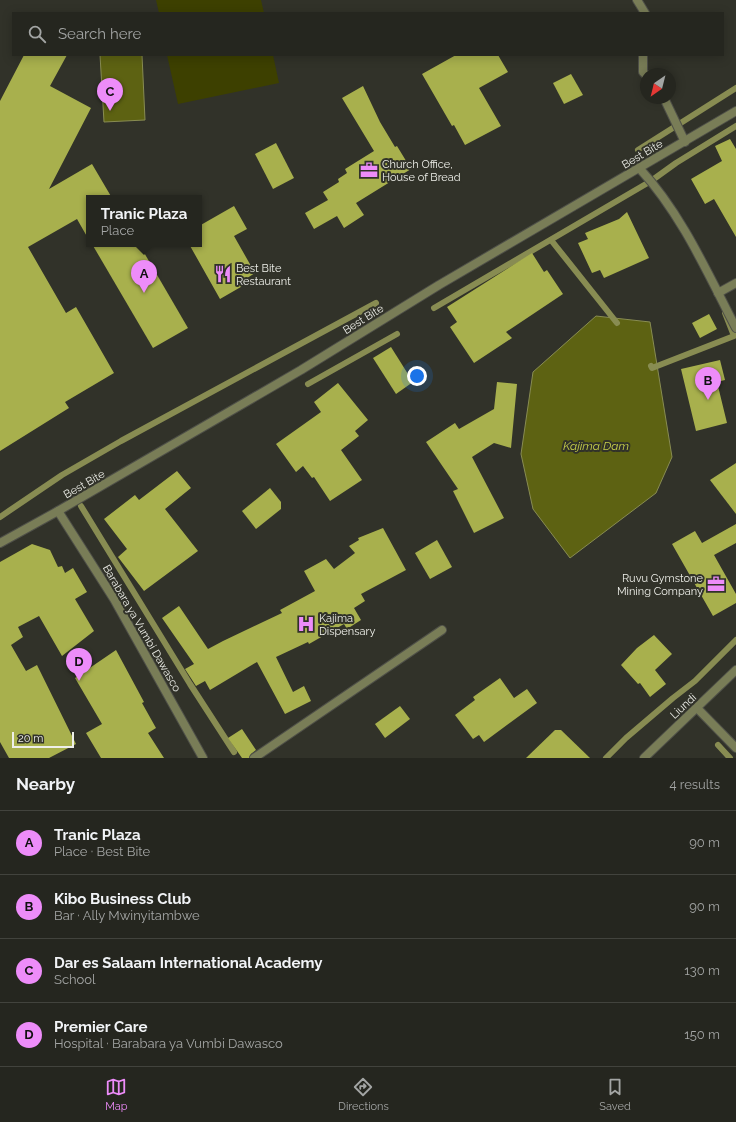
<!DOCTYPE html>
<html lang="en">
<head>
<meta charset="utf-8">
<style>
  body { margin:0; font-family:Raleway,sans-serif; background:#2d2e28; color:#f1f3f6 }
  .compass { position:absolute; left:640px; top:68px; width:36px; height:36px; border-radius:50%; background:#25261f; box-shadow:0 2px 10px #0003; rotate:215deg }
  .scale { position:absolute; left:12px; bottom:10px; width:62px; box-sizing:border-box; padding-left:4px; border:2px solid #eeefe9; border-top:0; font-size:11px; line-height:14px; white-space:nowrap; color:#eeefe9; -webkit-text-stroke:3px #313229; paint-order:stroke }
  .you { position:absolute; left:417px; top:376px; width:14px; height:14px; margin:-10px; border:3px solid #fff; border-radius:50%; background:#1a73e8; box-shadow:0 0 0 6px #1a73e833 }
  .badge { display:grid; place-items:center; width:26px; height:26px; border-radius:50%; background:#ed8cf9; color:#111; font-size:13px; font-weight:700 }
  .pin { position:absolute; translate:-50% -33px; filter:drop-shadow(0 1px 2px #0008) }
  .pin::after { content:''; position:absolute; top:21px; width:14px; height:12px; background:inherit; clip-path:polygon(0 0,100% 0,50% 100%) }
  .popup { position:absolute; left:86px; top:195px; width:116px; height:52px; box-sizing:border-box; display:grid; place-content:center; border-radius:0px; background:#25261f; filter:drop-shadow(0 1px 3px #0005); font-size:13px; white-space:nowrap; color:#a3a5a4 }
  .popup b { font-size:15px; color:#f1f3f6 }
  .popup::after { content:''; position:absolute; left:50%; top:100%; margin-left:-8px; border:8px solid transparent; border-top-color:#25261f }
  .list { margin:0; padding:0; list-style:none }
  h2 { display:flex; justify-content:space-between; align-items:center; height:52px; margin:0; padding:0 16px; font-size:17px }
  h2 small { font-size:13px; font-weight:400; color:#a3a5a4 }
  .list li { display:grid; grid-template-columns:26px 1fr auto; gap:12px; align-items:center; box-sizing:border-box; height:64px; padding:0 16px; border-top:1px solid #42433d }
  .list b { display:block; font-size:15px; white-space:nowrap }
  .list p { margin:0; font-size:13px; white-space:nowrap; color:#a3a5a4 }
  .list em { font-size:13px; font-style:normal; color:#a3a5a4 }
  .icon { flex:none; width:22px; height:22px; fill:none; stroke:currentColor; stroke-width:2; stroke-linecap:round; stroke-linejoin:round }
  .map { position:relative; flex:none; width:736px; height:758px; overflow:hidden }
  .search { position:absolute; background:#25261f; box-shadow:0 2px 10px #0003; left:12px; right:12px; top:12px; height:44px; display:flex; align-items:center; gap:10px; box-sizing:border-box; padding:0 14px; border-radius:0px; color:#a3a5a4; font-size:15px }
  .sheet { height:308px; background:#25261f }
  nav { display:flex; justify-content:space-around; align-items:center; box-sizing:border-box; height:56px; border-top:1px solid #42433d; background:#25261f; font-size:11px; color:#a3a5a4 }
  nav a { display:grid; justify-items:center; gap:2px }
  nav .on { color:#ed8cf9 }
  .map>svg:first-child { display:block }
  .green { fill:#3d4000 }
  .water { fill:#5d6212; stroke:#888c52 }
  .lines { fill:none; stroke-linecap:round; stroke-linejoin:round }
  .stream { stroke:#888c52; stroke-width:6 }
  .building { fill:#a8b04d }
  .service-casing { stroke:#4f5048; stroke-width:10 }
  .minor-casing { stroke:#4f5048; stroke-width:10 }
  .service { stroke:#797d57; stroke-width:8 }
  .minor { stroke:#797d57; stroke-width:8 }
  .labels { text-anchor:middle; stroke-width:4; stroke-linejoin:round; paint-order:stroke }
  .street-label { font-size:11px; fill:#eeefe9; stroke:#313229 }
  .poi-label { font-size:11px; fill:#eeefe9; stroke:#313229; text-anchor:start }
  .water-label { font-size:12px; font-style:italic; fill:#c7cf4b; stroke:#313229 }
</style>
</head>
<body>
<div class="map">
<svg width="736" height="758" viewBox="0 0 736 758">
  <rect width="100%" height="100%" fill="#313229"/>
  <g class="green">
    <path d="M156,0H261L264,13H159Z"/>
    <path d="M167,55H273L279,83L178,104Z"/>
  </g>
  <g class="water">
    <path d="M100,55H142L145,120L104,122Z"/>
    <path d="M596,316L650,322L672,457L656,493L570,558L533,509L521,454L533,372Z"/>
  </g>
  <g class="lines">
    <g class="stream">
      <path d="M638,150L736,88"/>
      <path d="M551,240L617,323"/>
      <path d="M434,308L651,181L676,163L736,126"/>
      <path d="M651,366L652,368L734,336L725,313"/>
      <path d="M308,384L397,334"/>
      <path d="M81,506L190,684L234,752"/>
      <path d="M0,517L62,475L121,441L376,303"/>
      <path d="M718,745L730,758"/>
      <path d="M606,758L626,738L673,698L695,681L736,640"/>
    </g>
  </g>
  <g class="building">
    <path d="M24,55H67L50,86L91,108L49,189L92,164L112,198H89V240L77,219L28,247L66,313L76,307L114,373L65,402L69,408L0,451V101Z"/>
    <path d="M456,55H498L508,72L479,88L501,126L465,145L454,125L452,126L422,74Z"/>
    <path d="M571,74L583,95L564,104L553,83Z"/>
    <path d="M363,86L380,122L395,147L397,146L411,169L356,203L364,215L344,228L337,216L314,229L305,213L328,200L323,192L339,182L338,179L347,173L345,169L374,151L342,98Z"/>
    <path d="M730,139L736,149V237L714,199L705,204L691,179L722,161L715,146Z"/>
    <path d="M276,143L294,178L273,189L255,154Z"/>
    <path d="M234,206L247,229L234,236L255,273L244,280L246,284L220,299L189,244H199V226Z"/>
    <path d="M627,212L649,258L604,278L600,270L592,273L578,243L588,239L585,233L619,219Z"/>
    <path d="M92,244H139L188,328L153,348Z"/>
    <path d="M532,253L544,272L547,270L563,294L506,332L512,338L474,363L450,327L457,322L447,307Z"/>
    <path d="M709,314L717,329L700,338L692,323Z"/>
    <path d="M391,347L413,382L396,394L373,358Z"/>
    <path d="M720,360L725,380L717,382L727,423L696,431L681,369Z"/>
    <path d="M497,382L517,384L511,448L494,443L472,457L504,518L474,533L453,491L458,489L426,442L455,423L459,429L494,409Z"/>
    <path d="M338,383L368,420L355,431L359,436L341,450L362,480L330,501L314,477L312,478L303,466L296,472L276,444L321,412L314,402Z"/>
    <path d="M736,463V514L710,480Z"/>
    <path d="M177,471L191,488L165,509L198,551L144,591L118,557L127,549L104,519L135,495L139,500Z"/>
    <path d="M270,488L281,502V509L256,529L242,511Z"/>
    <path d="M736,524V543L714,555L736,594V603L713,616L672,544L695,531L702,543Z"/>
    <path d="M383,528L406,570L361,594L365,601L354,608L361,620L347,629L344,624L309,644L308,642L276,657L293,692L304,686L311,701L285,714L257,662L210,690L205,681L196,686L185,669L194,664L162,618L179,606L208,649L223,641L282,613L280,610L315,591L304,571L326,559L334,569L355,553L349,546L359,540L358,538Z"/>
    <path d="M437,540L452,567L430,579L415,553Z"/>
    <path d="M32,544L50,550L58,567L62,566L65,573L73,568L87,592L75,599L94,631L62,656L39,616L18,627L23,637L11,645L26,671L37,665L76,744L49,758H9L0,742V562Z"/>
    <path d="M654,635L672,654L655,670L666,684L650,697L640,683L638,684L621,665L637,648Z"/>
    <path d="M116,650L144,702L142,703L156,728L148,733L164,758H101L86,733L102,724L75,678Z"/>
    <path d="M500,678L514,698L527,689L537,703L484,742L479,735L473,739L455,715L475,700L473,697Z"/>
    <path d="M400,706L410,719L385,738L375,724Z"/>
    <path d="M242,729L256,750L251,754L249,758H242L228,738Z"/>
    <path d="M555,730H561L590,758H526Z"/>
  </g>
  <g class="lines">
    <g class="service-casing">
      <g id="service">
        <path d="M637,0L645,13"/>
        <path d="M643,55V72L646,75"/>
        <path d="M664,98L685,142"/>
        <path d="M254,758L442,630"/>
      </g>
    </g>
    <g class="minor-casing">
      <g id="minor">
        <path d="M640,169C681,213 708,274 736,328"/>
        <path d="M718,293L736,283"/>
        <path d="M58,511L114,599L203,758"/>
        <path d="M0,543L58,511L301,370L439,285L736,111"/>
        <path d="M697,708L736,748"/>
        <path d="M644,758L736,670"/>
      </g>
    </g>
    <use href="#service" class="service"/>
    <use href="#minor" class="minor"/>
  </g>
  <defs>
    <g id="office-bare" transform="scale(1.38)"><path d="M-6-3h4V-5.5h4V-3h4V5H-6ZM-1-4.5V-3h2v-1.5ZM-6 0V1H6V0Z" fill="#ed8cf9" stroke="#313229" stroke-width="2.5" paint-order="stroke"/></g>
    <g id="restaurant-bare" transform="scale(1.38)"><path d="M-5-6h1v4h1v-4h1v4h1v-4h1v5L-1.5 .5V6h-2V.5L-5-1ZM5-6V6H3V1.5H1.5Q1.5-4 5-6Z" fill="#ed8cf9" stroke="#313229" stroke-width="2.5" paint-order="stroke"/></g>
    <g id="hospital-bare" transform="scale(1.38)"><path d="M-5-5h3v3.5h4V-5h3V5h-3V1.5h-4V5h-3Z" fill="#ed8cf9" stroke="#313229" stroke-width="2.5" paint-order="stroke"/></g>
  </defs>
  <g fill-rule="evenodd">
    <use href="#office-bare" x="369" y="170"/>
    <use href="#restaurant-bare" x="223" y="274"/>
    <use href="#office-bare" x="716" y="584"/>
    <use href="#hospital-bare" x="306" y="624"/>
  </g>
  <g class="labels">
    <g class="street-label">
      <text transform="translate(642 154) rotate(-31)" y="4">Best Bite</text>
      <text transform="translate(363 319) rotate(-32)" y="4">Best Bite</text>
      <text transform="translate(84 484) rotate(-30)" y="4">Best Bite</text>
      <text transform="translate(142 628) rotate(60)" y="4">Barabara ya Vumbi Dawasco</text>
      <text transform="translate(683 706) rotate(-43)" y="4">Liundi</text>
    </g>
    <g class="poi-label">
      <text x="382" y="168">Church Office,<tspan x="382" dy="13">House of Bread</tspan></text>
      <text x="236" y="272">Best Bite<tspan x="236" dy="13">Restaurant</tspan></text>
      <text x="703" y="582" text-anchor="end">Ruvu Gymstone<tspan x="703" dy="13">Mining Company</tspan></text>
      <text x="319" y="622">Kajima<tspan x="319" dy="13">Dispensary</tspan></text>
    </g>
    <g class="water-label">
      <text x="596" y="450">Kajima Dam</text>
    </g>
  </g>
</svg>
<svg class="compass" viewBox="-18 -18 36 36"><path d="M0-13l5 13h-10z" fill="#e53935"/><path d="M0 13l5-13h-10z" fill="#a3a5a4"/></svg>
<div class="scale">20 m</div>
<div class="you"></div>
<div class="pin badge" style="left:144px;top:293px">A</div>
<div class="popup"><b>Tranic Plaza</b>Place</div>
<div class="pin badge" style="left:708px;top:400px">B</div>
<div class="pin badge" style="left:110px;top:111px">C</div>
<div class="pin badge" style="left:79px;top:681px">D</div>
<div class="search"><svg class="icon" aria-label="search" viewBox="0 0 24 24"><circle cx="10" cy="10" r="6"/><path d="M15 15l6 6"/></svg>Search here</div>
</div>
<section class="sheet">
<h2>Nearby<small>4 results</small></h2>
<ul class="list">
<li><span class="badge">A</span><div><b>Tranic Plaza</b><p>Place · Best Bite</p></div><em>90 m</em></li>
<li><span class="badge">B</span><div><b>Kibo Business Club</b><p>Bar · Ally Mwinyitambwe</p></div><em>90 m</em></li>
<li><span class="badge">C</span><div><b>Dar es Salaam International Academy</b><p>School</p></div><em>130 m</em></li>
<li><span class="badge">D</span><div><b>Premier Care</b><p>Hospital · Barabara ya Vumbi Dawasco</p></div><em>150 m</em></li>
</ul>
</section>
<nav>
<a class="on"><svg class="icon" aria-label="map" viewBox="0 0 24 24"><path d="M3 6l6-2 6 2 6-2v14l-6 2-6-2-6 2zM9 4v14M15 6v14"/></svg>Map</a>
<a><svg class="icon" aria-label="directions" viewBox="0 0 24 24"><path d="M12 3l9 9-9 9-9-9zM9 14v-3h6M13 9l2 2-2 2"/></svg>Directions</a>
<a><svg class="icon" aria-label="saved" viewBox="0 0 24 24"><path d="M7 4h10v16l-5-4-5 4z"/></svg>Saved</a>
</nav>
</body>
</html>
